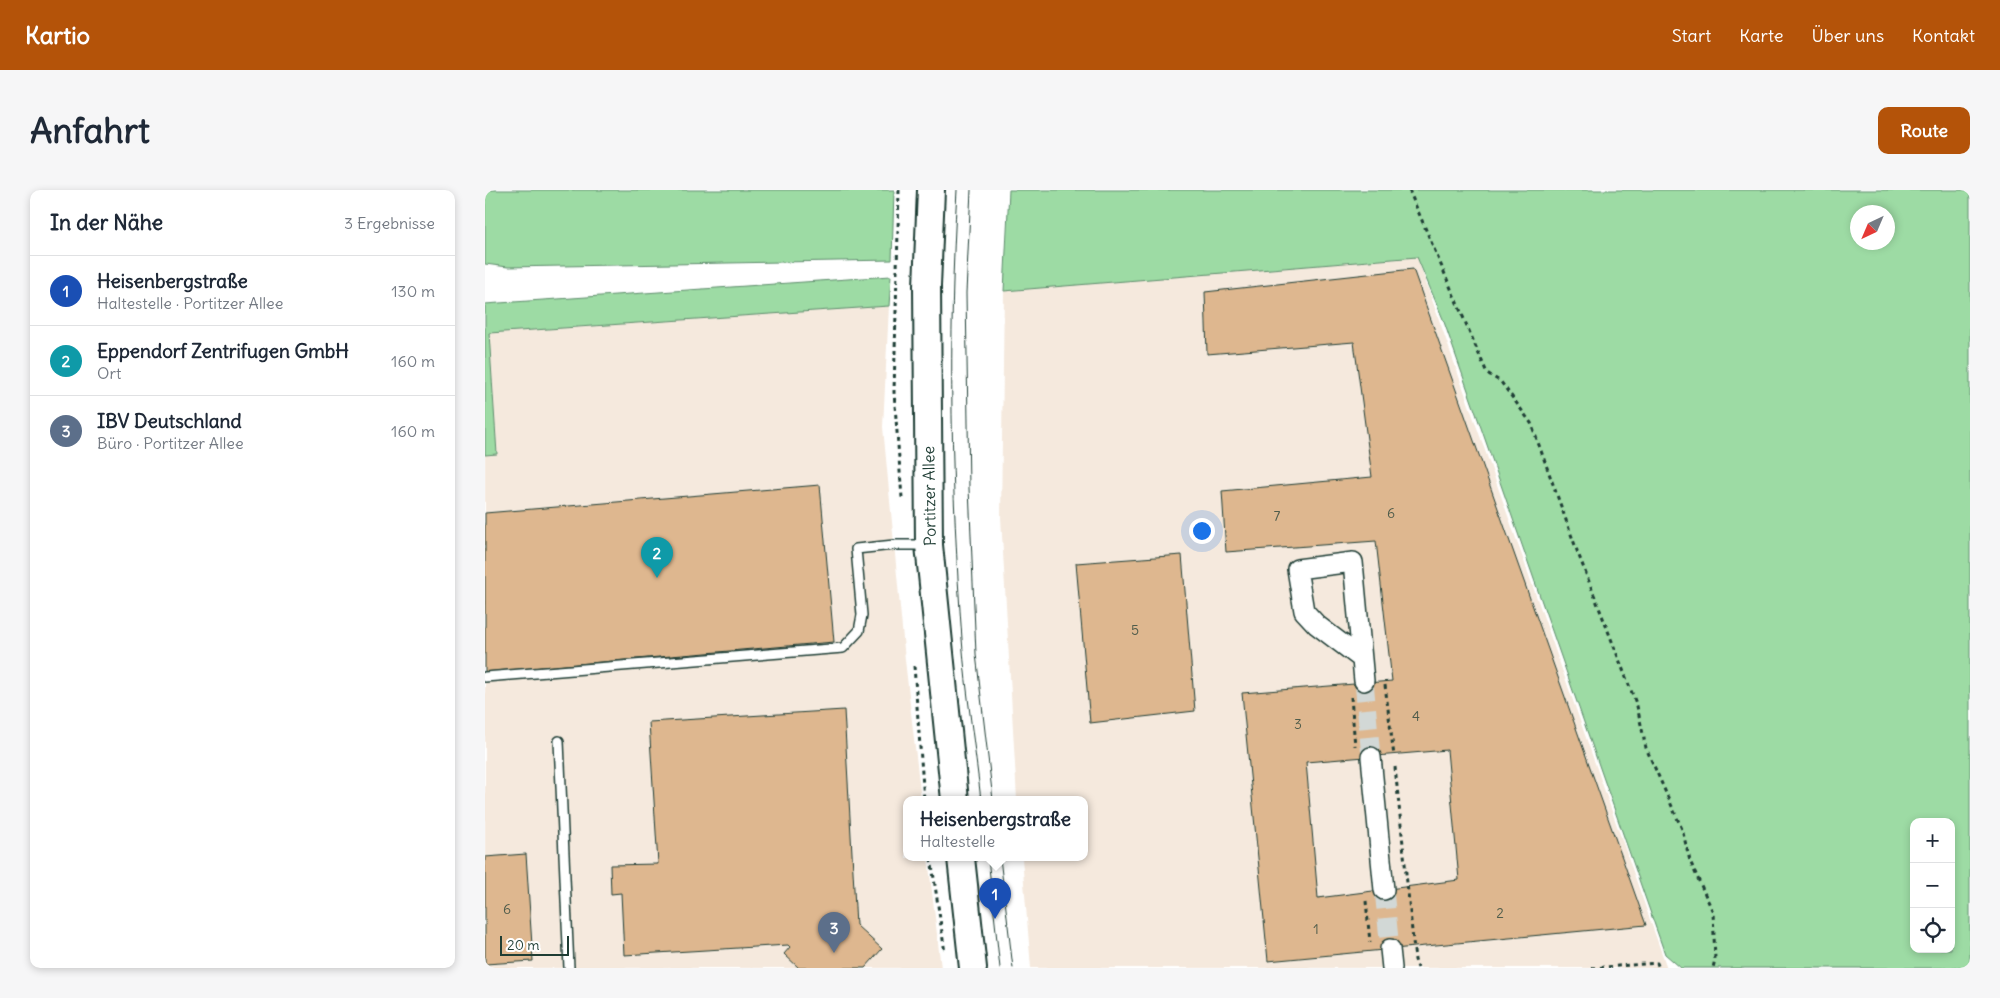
<!DOCTYPE html>
<html lang="de">
<head>
<meta charset="utf-8">
<style>
  body { margin:0; font-family:Delius,sans-serif; background:#f6f6f7; color:#1f2937 }
  .controls { position:absolute; right:15px; bottom:15px; display:grid; overflow:hidden; border-radius:10px; box-shadow:0 2px 8px #0003 }
  .controls button { width:45px; height:45px; display:grid; place-items:center; padding:0; border:0; border-bottom:1px solid #e0e1e3; background:#fff; color:#1f2937; font:25px sans-serif }
  .compass { position:absolute; left:1365px; top:15px; width:45px; height:45px; border-radius:50%; background:#fff; box-shadow:0 2px 8px #0003; rotate:224deg }
  .scale { position:absolute; left:15px; bottom:12px; width:69px; box-sizing:border-box; padding-left:5px; border:2px solid #1f3d34; border-top:0; font-size:14px; line-height:18px; white-space:nowrap; color:#1f3d34; -webkit-text-stroke:4px #fff; paint-order:stroke }
  .you { position:absolute; left:716px; top:340px; width:18px; height:18px; margin:-12px; border:4px solid #fff; border-radius:50%; background:#1a73e8; box-shadow:0 0 0 8px #1a73e833 }
  .badge { display:grid; place-items:center; width:32px; height:32px; border-radius:50%; background:#b45309; color:#fff; font-size:16px; font-weight:700 }
  .pin { position:absolute; translate:-50% -41px; filter:drop-shadow(0 1px 2px #0008) }
  .pin::after { content:''; position:absolute; top:26px; width:18px; height:15px; background:inherit; clip-path:polygon(0 0,100% 0,50% 100%) }
  .popup { position:absolute; left:418px; top:606px; width:185px; height:65px; box-sizing:border-box; display:grid; place-content:center; border-radius:10px; background:#fff; filter:drop-shadow(0 1px 4px #0005); font-size:16px; white-space:nowrap; color:#747a83 }
  .popup b { font-size:19px; color:#1f2937 }
  .popup::after { content:''; position:absolute; left:50%; top:100%; margin-left:-10px; border:10px solid transparent; border-top-color:#fff }
  .list { margin:0; padding:0; list-style:none }
  h2 { display:flex; justify-content:space-between; align-items:center; height:65px; margin:0; padding:0 20px; font-size:21px }
  h2 small { font-size:16px; font-weight:400; color:#747a83 }
  .list li { display:grid; grid-template-columns:32px 1fr auto; gap:15px; align-items:center; box-sizing:border-box; height:70px; padding:0 20px; border-top:1px solid #e0e1e3 }
  .list b { display:block; font-size:19px; white-space:nowrap }
  .list p { margin:0; font-size:16px; white-space:nowrap; color:#747a83 }
  .list em { font-size:16px; font-style:normal; color:#747a83 }
  .icon { flex:none; width:28px; height:28px; fill:none; stroke:currentColor; stroke-width:2; stroke-linecap:round; stroke-linejoin:round }
  .map { position:relative; flex:none; width:1485px; height:778px; overflow:hidden; border-radius:10px }
  header { display:flex; align-items:center; gap:30px; box-sizing:border-box; height:70px; padding:0 25px; background:#b45309; color:#fff }
  header strong { font-size:24px }
  nav { display:flex; gap:28px; margin-inline-start:auto; font-size:18px }
  .intro { display:flex; align-items:center; justify-content:space-between; box-sizing:border-box; height:120px; padding:0 30px }
  h1 { margin:0; font-size:35px }
  .button { padding:12px 22px; border-radius:10px; background:#b45309; color:#fff; font-size:18px; font-weight:700 }
  main { display:flex; gap:30px; padding:0 30px }
  aside { flex:1; background:#fff; border-radius:10px; box-shadow:0 2px 8px #0003 }
  .map>svg:first-child { display:block }
  .built { fill:#f5e9dd }
  .green { fill:#9ddba4; stroke:#5e8c6c; fill-rule:evenodd }
  .building { fill:#deb78f; stroke:#1f3d34; fill-rule:evenodd }
  .lines { fill:none; stroke-linecap:round; stroke-linejoin:round }
  .street-tunnel { stroke:#d2d8d6; stroke-width:19; stroke-dasharray:19 9; stroke-linecap:butt }
  .lane-casing { stroke:#1f3d34; stroke-width:12 }
  .street-casing { stroke:#1f3d34; stroke-width:22 }
  .secondary-casing { stroke:#1f3d34; stroke-width:30 }
  .path { stroke:#1f3d34; stroke-width:3; stroke-dasharray:4 4; stroke-linecap:butt }
  .lane { stroke:#fff; stroke-width:9 }
  .street { stroke:#fff; stroke-width:19 }
  .secondary { stroke:#fff; stroke-width:26 }
  .tram { stroke:#1f3d34; stroke-width:1 }
  .labels { text-anchor:middle; stroke-width:4; stroke-linejoin:round; paint-order:stroke }
  .number-label { font-size:14px; fill:#4f5c4b }
  .street-label { font-size:16px; fill:#1f3d34; stroke:#fff }
</style>
</head>
<body>
<header>
<strong>Kartio</strong>
<nav><a>Start</a><a>Karte</a><a>Über uns</a><a>Kontakt</a></nav>
</header>
<div class="intro"><h1>Anfahrt</h1><a class="button">Route</a></div>
<main>
<aside>
<h2>In der Nähe<small>3 Ergebnisse</small></h2>
<ul class="list">
<li><span class="badge" style="background:#1a4fb4">1</span><div><b>Heisenbergstraße</b><p>Haltestelle · Portitzer Allee</p></div><em>130 m</em></li>
<li><span class="badge" style="background:#0f9aa8">2</span><div><b>Eppendorf Zentrifugen GmbH</b><p>Ort</p></div><em>160 m</em></li>
<li><span class="badge" style="background:#5c6f8a">3</span><div><b>IBV Deutschland</b><p>Büro · Portitzer Allee</p></div><em>160 m</em></li>
</ul>
</aside>
<div class="map">
<svg width="1485" height="778" viewBox="0 0 1485 778">
  <rect width="100%" height="100%" fill="#fff"/>
  <filter id="ink" filterUnits="userSpaceOnUse"><feTurbulence type="fractalNoise" baseFrequency=".02" numOctaves="2"/><feDisplacementMap in="SourceGraphic" scale="10" xChannelSelector="R" yChannelSelector="G"/><feConvolveMatrix kernelMatrix="1 2 1 2 8 2 1 2 1" color-interpolation-filters="sRGB"/></filter>
  <g filter="url(#ink)">
    <g class="built">
      <path d="M932,67L1182,778H546L537,668H599V610H532L516,327L519,101Z"/>
      <path d="M404,116L398,237L420,470L436,610H421V668H443L456,778H0V265L12,264L4,143Z"/>
    </g>
    <g class="green">
      <path d="M0,0H409L407,70L23,77L0,74Z"/>
      <path d="M524,0H1485V778H1196L1180,764L958,129L932,67L519,101ZM1402,22V52H1372V22ZM1429,632H1466V759H1429Z"/>
      <path d="M406,86L404,116L4,143L12,264L0,265V114Z"/>
    </g>
    <g class="building">
      <path d="M928,79L1161,735L783,771L757,503L907,491L891,351L741,362L737,301L887,287L869,152L722,164L720,102ZM962,560L974,690L833,708L821,572Z"/>
      <path d="M335,295L349,452L0,482V323Z"/>
      <path d="M697,365L710,521L605,533L591,373Z"/>
      <path d="M359,520L371,735L397,759L380,778H314L299,764L305,757L303,755L139,765L136,703L126,704L125,675L173,674L164,532Z"/>
      <path d="M41,664L48,771L0,774V667Z"/>
    </g>
    <g class="lines">
      <g class="street-tunnel">
        <path d="M879,491L886,567"/>
        <path d="M899,700L905,759"/>
      </g>
      <g class="lane-casing">
        <g id="lane">
          <path d="M0,487L358,458L374,441L377,425L371,359L409,355H443"/>
          <path d="M74,551L84,778"/>
        </g>
      </g>
      <g class="street-casing">
        <g id="street">
          <path d="M877,469L832,435L819,421L812,379L868,372L879,491"/>
          <path d="M886,567L899,700"/>
          <path d="M905,759L907,778"/>
        </g>
      </g>
      <g class="secondary-casing">
        <g id="secondary">
          <path d="M446,0L442,96L444,355L470,610"/>
          <path d="M476,668L488,778"/>
        </g>
      </g>
      <g class="path">
        <path d="M414,0L409,202L417,308"/>
        <path d="M924,0L1002,183L1016,192L1046,233L1091,358L1152,516L1161,558L1197,639L1205,671L1228,722L1230,769L1228,778"/>
        <path d="M429,476L439,610"/>
        <path d="M900,495L909,566"/>
        <path d="M866,507L870,556"/>
        <path d="M910,577L930,770L933,778"/>
        <path d="M446,668L460,763"/>
        <path d="M881,711L885,752"/>
        <path d="M1107,778L1172,773L1174,778"/>
      </g>
      <use href="#lane" class="lane"/>
      <use href="#street" class="street"/>
      <use href="#secondary" class="secondary"/>
      <g class="tram">
        <path d="M472,0C463,150 466,299 477,449C481,503 490,557 496,610"/>
        <path d="M486,0L481,103L484,298L491,464L508,610"/>
        <path d="M503,668L515,778"/>
        <path d="M515,668L528,778"/>
      </g>
    </g>
  </g>
  <g class="labels">
    <g class="number-label">
      <text x="906" y="328">6</text>
      <text x="792" y="331">7</text>
      <text x="650" y="445">5</text>
      <text x="931" y="531">4</text>
      <text x="813" y="539">3</text>
      <text x="22" y="724">6</text>
      <text x="1015" y="728">2</text>
      <text x="831" y="744">1</text>
    </g>
    <g class="street-label">
      <text transform="translate(444 306) rotate(-91)" y="6">Portitzer Allee</text>
    </g>
  </g>
</svg>
<div class="controls">
<button>+</button>
<button>−</button>
<button><svg class="icon" aria-label="locate" viewBox="0 0 24 24"><circle cx="12" cy="12" r="6"/><path d="M12 2v4M12 18v4M2 12h4M18 12h4"/></svg></button>
</div>
<svg class="compass" viewBox="-18 -18 36 36"><path d="M0-13l5 13h-10z" fill="#e53935"/><path d="M0 13l5-13h-10z" fill="#747a83"/></svg>
<div class="scale">20 m</div>
<div class="you"></div>
<div class="pin badge" style="left:510px;top:729px;background:#1a4fb4">1</div>
<div class="popup"><b>Heisenbergstraße</b>Haltestelle</div>
<div class="pin badge" style="left:172px;top:388px;background:#0f9aa8">2</div>
<div class="pin badge" style="left:349px;top:763px;background:#5c6f8a">3</div>
</div>
</main>
</body>
</html>
